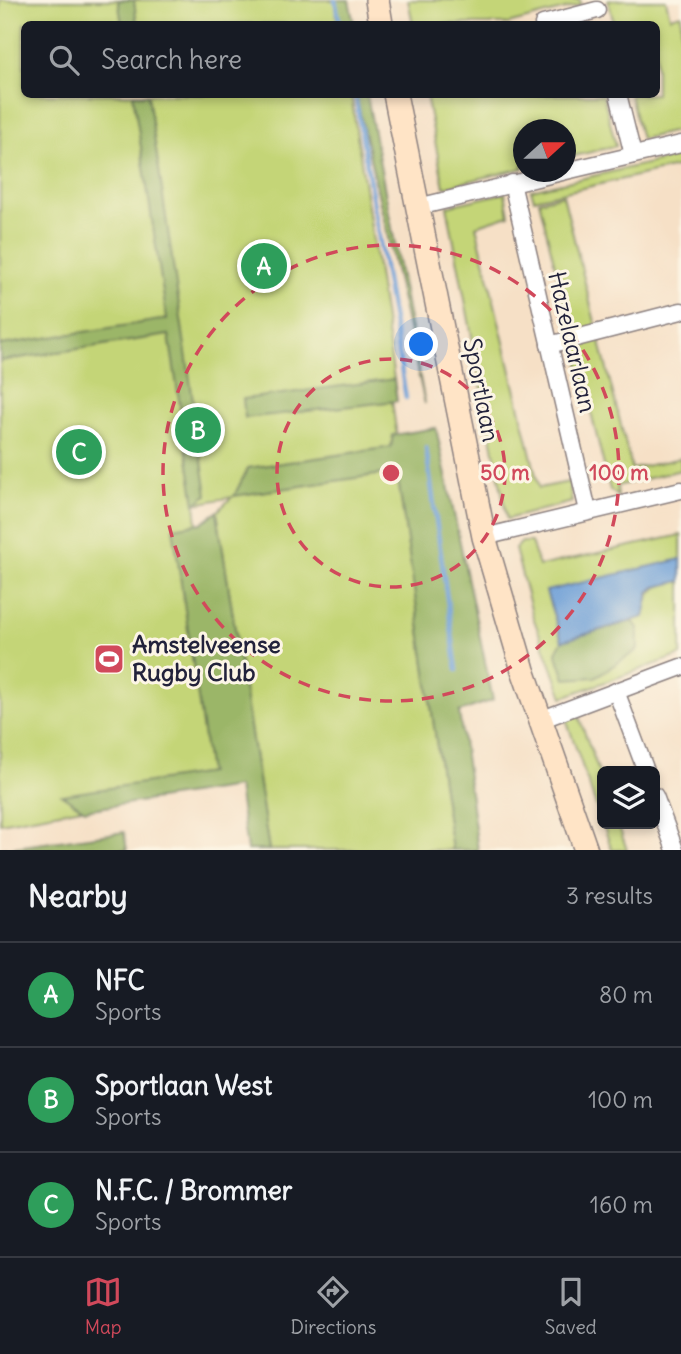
<!DOCTYPE html>
<html lang="en">
<head>
<meta charset="utf-8">
<style>
  body { margin:0; font-family:Delius,sans-serif; background:#242831; color:#f1f3f6 }
  .controls { position:absolute; right:21px; bottom:21px; display:grid; overflow:hidden; border-radius:10px; box-shadow:0 4px 10px #0003 }
  .controls button { width:63px; height:63px; display:grid; place-items:center; padding:0; border:0; border-bottom:2px solid #363941; background:#171b24; color:#f1f3f6; font:35px sans-serif }
  .compass { position:absolute; left:513px; top:119px; width:63px; height:63px; border-radius:50%; background:#171b24; box-shadow:0 4px 10px #0003; rotate:69deg }
  .you { position:absolute; left:422px; top:345px; width:24px; height:24px; margin:-18px; border:5px solid #fff; border-radius:50%; background:#1a73e8; box-shadow:0 0 0 10px #1a73e833 }
  .badge { display:grid; place-items:center; width:46px; height:46px; border-radius:50%; background:#d1495b; color:#fff; font-size:23px; font-weight:700 }
  .pin { position:absolute; translate:-50% -50%; border:4px solid #fff; box-shadow:0 2px 7px #0006 }
  .list { margin:0; padding:0; list-style:none }
  h2 { display:flex; justify-content:space-between; align-items:center; height:91px; margin:0; padding:0 28px; font-size:30px }
  h2 small { font-size:23px; font-weight:400; color:#9ea1a6 }
  .list li { display:grid; grid-template-columns:46px 1fr auto; gap:21px; align-items:center; box-sizing:border-box; height:105px; padding:0 28px; border-top:2px solid #363941 }
  .list b { display:block; font-size:26px; white-space:nowrap }
  .list p { margin:0; font-size:23px; white-space:nowrap; color:#9ea1a6 }
  .list em { font-size:23px; font-style:normal; color:#9ea1a6 }
  .icon { flex:none; width:38px; height:38px; fill:none; stroke:currentColor; stroke-width:2; stroke-linecap:round; stroke-linejoin:round }
  .map { position:relative; flex:none; width:681px; height:850px; overflow:hidden }
  .search { position:absolute; background:#171b24; box-shadow:0 4px 10px #0003; left:21px; right:21px; top:21px; height:77px; display:flex; align-items:center; gap:18px; box-sizing:border-box; padding:0 24px; border-radius:10px; color:#9ea1a6; font-size:26px }
  .sheet { height:406px; background:#171b24 }
  nav { display:flex; justify-content:space-around; align-items:center; box-sizing:border-box; height:98px; border-top:2px solid #363941; background:#171b24; font-size:19px; color:#9ea1a6 }
  nav a { display:grid; justify-items:center; gap:4px }
  nav .on { color:#d1495b }
  .map>svg:first-child { display:block }
  .green { fill:#c4d577; stroke:#737c59; stroke-width:2 }
  .forest { fill:#9bb668; stroke:#5e6c52; stroke-width:2 }
  .water { fill:#6c9ed7; stroke:#476089; stroke-width:2 }
  .lines { fill:none; stroke-linecap:round; stroke-linejoin:round }
  .stream { stroke:#6c9ed7; stroke-width:4.5 }
  .street-casing { stroke:#8c8180; stroke-width:19 }
  .secondary-casing { stroke:#8c8180; stroke-width:26 }
  .street { stroke:#fff; stroke-width:16 }
  .secondary { stroke:#ffe4c6; stroke-width:23 }
  .ring { fill:none; stroke:#d1495b; stroke-width:3.5; stroke-dasharray:12 9 }
  .labels { text-anchor:middle; stroke-width:6; stroke-linejoin:round; paint-order:stroke }
  .street-label { font-size:24px; fill:#22223b; stroke:#fcf5e5 }
  .poi-label { font-size:24px; font-weight:bold; fill:#22223b; stroke:#fcf5e5; text-anchor:start }
  .centre { fill:#d1495b; stroke:#fcf5e5; stroke-width:3.5 }
  .ring-label { font-size:21px; text-anchor:middle; font-weight:bold; fill:#d1495b; stroke:#fcf5e5; stroke-width:6; stroke-linejoin:round; paint-order:stroke }
</style>
</head>
<body>
<div class="map">
<svg width="681" height="850" viewBox="0 0 681 850">
  <rect width="100%" height="100%" fill="#fcf5e5"/>
  <filter id="ink" filterUnits="userSpaceOnUse"><feTurbulence type="fractalNoise" baseFrequency=".0143" numOctaves="2"/><feDisplacementMap in="SourceGraphic" scale="14" xChannelSelector="R" yChannelSelector="G"/><feConvolveMatrix kernelMatrix="1 2 1 2 8 2 1 2 1" color-interpolation-filters="sRGB"/></filter>
  <filter id="wash" filterUnits="userSpaceOnUse"><feTurbulence type="fractalNoise" baseFrequency=".00686" numOctaves="4" result="noise"/><feDisplacementMap in="SourceGraphic" scale="28" xChannelSelector="R" yChannelSelector="G"/><feGaussianBlur stdDeviation="1.57" result="paint"/><feColorMatrix in="noise" values="0 0 0 0 0 0 0 0 0 0 0 0 0 0 0 0 0 1.4 0 .05"/><feComposite in="paint" operator="in"/></filter>
  <g filter="url(#wash)">
    <rect width="100%" height="100%" fill="#f6e0c6"/>
    <g class="green">
      <path d="M0,0H334L338,24H24V94L351,95L394,379L389,380L401,465L287,488L397,471L452,850H269L217,512L232,497L195,504L197,524L193,525L229,781L0,823Z"/>
      <path d="M408,0H580L581,5L508,24H413Z"/>
      <path d="M608,0H666L670,17L681,14V130L641,139L630,95L656,94V24H614Z"/>
      <path d="M426,95H603L616,146L566,158V130H524L523,168L444,187Z"/>
      <path d="M681,156V166L534,199L531,190Z"/>
      <path d="M505,193L509,215L476,226L539,488L569,482L572,502L507,519L447,206Z"/>
      <path d="M563,195L632,469L681,458V470L617,486L618,496L610,490L539,201Z"/>
      <path d="M681,535V559L546,592L562,640H570L644,617C650,587 651,588 681,581V655L563,697L533,617L515,549L522,542H531L539,566Z"/>
      <path d="M578,714L602,781V823L566,719Z"/>
      <path d="M603,824H618L627,850H612Z"/>
    </g>
    <g class="forest">
      <path d="M118,0H134L137,24H122Z"/>
      <path d="M334,0H349L354,24H338Z"/>
      <path d="M133,95H148L207,495L195,504L169,335L0,361V345L167,319Z"/>
      <path d="M356,95H367L425,404Z"/>
      <path d="M394,379L397,401L245,418L243,399Z"/>
      <path d="M436,428L493,700L459,712L478,850H452L397,472L234,496L248,468L391,447L393,435Z"/>
      <path d="M217,512L269,850H247L238,787L85,810L62,795L209,773L173,528L201,523Z"/>
      <path d="M633,621L638,628V650L595,677L565,679L556,652L562,641Z"/>
      <path d="M124,832L127,850H0V849Z"/>
    </g>
    <path class="water" d="M681,559V581L655,587L649,592L644,617L562,641L546,591Z"/>
    <g class="lines">
      <g class="stream">
        <path d="M335,0L340,24"/>
        <path d="M355,94L406,398"/>
        <path d="M426,448L457,670"/>
      </g>
    </g>
  </g>
  <g filter="url(#ink)">
    <g class="lines">
      <g class="street-casing">
        <g id="street">
          <path d="M543,24L597,10"/>
          <path d="M618,94L633,155"/>
          <path d="M566,171L681,144"/>
          <path d="M512,183L588,511"/>
          <path d="M418,207L562,172"/>
          <path d="M549,345L681,311"/>
          <path d="M484,537L681,490"/>
          <path d="M616,691L646,771"/>
          <path d="M540,720L681,667"/>
          <path d="M655,796L675,850"/>
        </g>
      </g>
      <g class="secondary-casing">
        <g id="secondary">
          <path d="M377,0L381,24"/>
          <path d="M395,94L484,537L523,670L586,850"/>
        </g>
      </g>
      <use href="#street" class="street"/>
      <use href="#secondary" class="secondary"/>
    </g>
  </g>
  <g class="ring">
    <circle cx="391" cy="473" r="114"/>
    <circle cx="391" cy="473" r="228"/>
  </g>
  <defs>
    <g id="stadium-square" transform="scale(1.575)"><rect x="-9" y="-9" width="18" height="18" rx="4" fill="#d1495b" stroke="#fcf5e5"/><path d="M0-5a6.5 5 0 1 0 0 10a6.5 5 0 1 0 0-10ZM-3.5-1.8h7v3.6h-7Z" fill="#fff"/></g>
  </defs>
  <g fill-rule="evenodd">
    <use href="#stadium-square" x="109" y="659"/>
  </g>
  <g class="labels">
    <g class="street-label">
      <text transform="translate(572 342) rotate(77)" y="8">Hazelaarlaan</text>
      <text transform="translate(481 390) rotate(79)" y="8">Sportlaan</text>
    </g>
    <g class="poi-label">
      <text x="132" y="653">Amstelveense<tspan x="132" dy="28">Rugby Club</tspan></text>
    </g>
  </g>
  <circle cx="391" cy="473" r="10" class="centre"/>
  <g class="ring-label">
    <text x="505" y="480">50 m</text>
    <text x="619" y="480">100 m</text>
  </g>
</svg>
<div class="controls">
<button><svg class="icon" aria-label="layers" viewBox="0 0 24 24"><path d="M12 4l9 5-9 5-9-5zM3 14l9 5 9-5"/></svg></button>
</div>
<svg class="compass" viewBox="-18 -18 36 36"><path d="M0-13l5 13h-10z" fill="#e53935"/><path d="M0 13l5-13h-10z" fill="#9ea1a6"/></svg>
<div class="you"></div>
<div class="pin badge" style="left:264px;top:266px;background:#2e9e5b">A</div>
<div class="pin badge" style="left:198px;top:430px;background:#2e9e5b">B</div>
<div class="pin badge" style="left:79px;top:452px;background:#2e9e5b">C</div>
<div class="search"><svg class="icon" aria-label="search" viewBox="0 0 24 24"><circle cx="10" cy="10" r="6"/><path d="M15 15l6 6"/></svg>Search here</div>
</div>
<section class="sheet">
<h2>Nearby<small>3 results</small></h2>
<ul class="list">
<li><span class="badge" style="background:#2e9e5b">A</span><div><b>NFC</b><p>Sports</p></div><em>80 m</em></li>
<li><span class="badge" style="background:#2e9e5b">B</span><div><b>Sportlaan West</b><p>Sports</p></div><em>100 m</em></li>
<li><span class="badge" style="background:#2e9e5b">C</span><div><b>N.F.C. / Brommer</b><p>Sports</p></div><em>160 m</em></li>
</ul>
</section>
<nav>
<a class="on"><svg class="icon" aria-label="map" viewBox="0 0 24 24"><path d="M3 6l6-2 6 2 6-2v14l-6 2-6-2-6 2zM9 4v14M15 6v14"/></svg>Map</a>
<a><svg class="icon" aria-label="directions" viewBox="0 0 24 24"><path d="M12 3l9 9-9 9-9-9zM9 14v-3h6M13 9l2 2-2 2"/></svg>Directions</a>
<a><svg class="icon" aria-label="saved" viewBox="0 0 24 24"><path d="M7 4h10v16l-5-4-5 4z"/></svg>Saved</a>
</nav>
</body>
</html>
